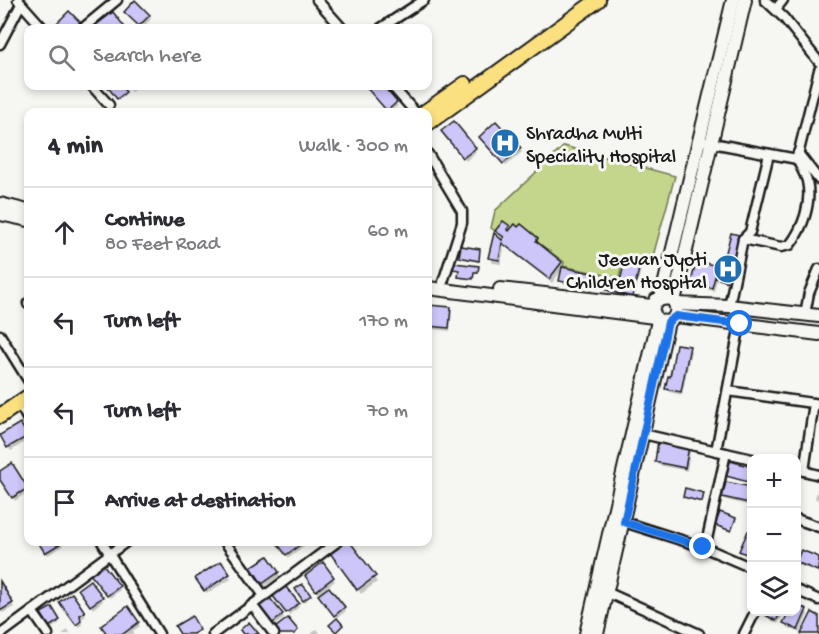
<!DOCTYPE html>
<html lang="en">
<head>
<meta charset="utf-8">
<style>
  body { margin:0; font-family:"Gochi Hand",sans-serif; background:#f2f2f3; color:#2b2b33 }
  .controls { position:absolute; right:18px; bottom:18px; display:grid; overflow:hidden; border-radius:12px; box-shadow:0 3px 9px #0003 }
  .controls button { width:54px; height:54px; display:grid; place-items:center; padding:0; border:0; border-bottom:2px solid #e1e1e2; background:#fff; color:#2b2b33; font:30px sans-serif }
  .stop { position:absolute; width:18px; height:18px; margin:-14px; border:4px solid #1a73e8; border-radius:50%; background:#fff }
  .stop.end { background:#1a73e8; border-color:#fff; box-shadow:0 2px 6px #0008 }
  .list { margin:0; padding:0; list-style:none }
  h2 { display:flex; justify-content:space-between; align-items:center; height:78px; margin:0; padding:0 24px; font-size:26px }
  h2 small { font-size:20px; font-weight:400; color:#7c7c81 }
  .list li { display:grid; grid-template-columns:39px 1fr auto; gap:18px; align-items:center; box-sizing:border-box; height:90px; padding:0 24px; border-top:2px solid #e1e1e2 }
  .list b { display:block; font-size:22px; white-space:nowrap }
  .list p { margin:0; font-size:20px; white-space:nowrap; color:#7c7c81 }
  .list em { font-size:20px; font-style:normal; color:#7c7c81 }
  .icon { flex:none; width:33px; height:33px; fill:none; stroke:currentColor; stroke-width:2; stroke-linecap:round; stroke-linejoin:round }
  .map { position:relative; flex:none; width:819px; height:634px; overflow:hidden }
  .search { position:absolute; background:#fff; box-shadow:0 3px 9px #0003; left:24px; top:24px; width:408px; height:66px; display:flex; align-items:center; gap:15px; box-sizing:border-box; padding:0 21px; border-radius:12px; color:#7c7c81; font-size:22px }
  .panel { position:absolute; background:#fff; box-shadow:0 3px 9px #0003; left:24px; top:108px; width:408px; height:438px; border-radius:12px }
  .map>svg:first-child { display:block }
  .green { fill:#c4d68b; stroke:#707954; stroke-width:1.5 }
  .shadow { fill:#0003 }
  .building { fill:#ccc6f9; stroke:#1c1c1c; stroke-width:1.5 }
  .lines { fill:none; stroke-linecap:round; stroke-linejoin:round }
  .minor-casing { stroke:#1c1c1c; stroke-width:13 }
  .secondary-casing { stroke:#1c1c1c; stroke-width:16 }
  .primary-casing { stroke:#1c1c1c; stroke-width:18 }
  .minor { stroke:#f6f6f2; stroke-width:8 }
  .secondary { stroke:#f6f6f2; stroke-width:12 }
  .primary { stroke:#fbe080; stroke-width:14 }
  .route { stroke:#1a73e8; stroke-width:8 }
  .labels { text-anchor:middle; stroke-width:6; stroke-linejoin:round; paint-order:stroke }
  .poi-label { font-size:20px; fill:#1c1c1c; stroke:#f6f6f2; text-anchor:start }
</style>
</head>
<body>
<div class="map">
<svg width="819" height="634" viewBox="0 0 819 634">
  <rect width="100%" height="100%" fill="#f6f6f2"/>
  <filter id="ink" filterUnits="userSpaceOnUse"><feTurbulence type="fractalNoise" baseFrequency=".0167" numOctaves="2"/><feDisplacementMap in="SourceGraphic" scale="12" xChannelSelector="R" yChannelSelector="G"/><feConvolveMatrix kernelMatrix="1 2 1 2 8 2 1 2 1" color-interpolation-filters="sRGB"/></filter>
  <g filter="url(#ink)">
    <path class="green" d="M564,146L675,176L650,267L623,260L619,278L563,266L564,262L537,242L538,238L521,224L518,227L515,224L509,231L508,229L510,226L503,221L495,231L491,228L495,211Z"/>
    <g class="shadow">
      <path d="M69,13L81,26L79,28H59L57,25Z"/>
      <path d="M128,15L149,16L151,19L142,28Z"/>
      <path d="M108,86H119L126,95L119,100Z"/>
      <path d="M126,86H131L134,90L131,92Z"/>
      <path d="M365,86H381L398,106L389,112Z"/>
      <path d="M445,135L474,149L476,152L466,161Z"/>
      <path d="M482,140L520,149L522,152L506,166Z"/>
      <path d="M509,227L511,231L537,239L539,244L561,263L564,267L552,283L507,248L497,231Z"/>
      <path d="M500,242L504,249L501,264L493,263L490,258Z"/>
      <path d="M479,250V262L462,259L461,257Z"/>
      <path d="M639,266L641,269L634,299L609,293L607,290L622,282Z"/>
      <path d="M478,268V273H475L474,280L460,278V271L455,269Z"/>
      <path d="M717,268L719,271L714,291L694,287L692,283Z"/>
      <path d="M595,275L597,278L592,295L589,294L590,289L579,287L578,292H575L576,286L563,284L561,280Z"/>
      <path d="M428,306L450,309L452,312L450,331L428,329Z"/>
      <path d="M689,348L691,351L682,395L669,392L667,389L671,378Z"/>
      <path d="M19,425L28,440L11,451L1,436Z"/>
      <path d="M688,448L690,452L687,471L658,465L656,462Z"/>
      <path d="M0,473L27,488L28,492L15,501L0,478Z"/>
      <path d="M818,488H819V501L815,498Z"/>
      <path d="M752,489L751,506L726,500L724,497Z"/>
      <path d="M703,495L702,503L684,496Z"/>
      <path d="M735,519L736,521L732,532L717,525Z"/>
      <path d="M40,542H60L63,546L48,555Z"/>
      <path d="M277,542H302L305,546L289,558Z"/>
      <path d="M348,542L377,582L361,594L332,553Z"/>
      <path d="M802,552L819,558V573L800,566L798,562Z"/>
      <path d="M268,558L280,576L265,586L253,567Z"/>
      <path d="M221,563L231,579L207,593L197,578Z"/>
      <path d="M94,578L119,587L120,590L110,598Z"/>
      <path d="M333,578L335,581L327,587L346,611L337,618L308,580Z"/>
      <path d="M0,583L14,607L3,613L0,607Z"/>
      <path d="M81,593L101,598L103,601L93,609Z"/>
      <path d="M277,599L297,604L299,607L289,615Z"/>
      <path d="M63,605L84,613L86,616L81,619L82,625L79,627Z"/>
      <path d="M128,608L140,626L133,631L135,634H108Z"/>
      <path d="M51,609L60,623L52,628L43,614Z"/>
      <path d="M260,609L282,614L284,618L274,626Z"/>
      <path d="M806,611L808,614L800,633L787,627L785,623L790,612Z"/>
      <path d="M765,612H785L778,624L766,617Z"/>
      <path d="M317,629L320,634H311Z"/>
      <path d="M68,630L71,634H62Z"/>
    </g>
    <g class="building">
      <path d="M135,0L150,15L139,26L124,12Z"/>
      <path d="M69,11L80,22L74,28H58L55,25Z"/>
      <path d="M113,12L124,26L121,28H98L96,25Z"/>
      <path d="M107,86H121L126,92L117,99Z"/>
      <path d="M365,86H383L397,102L387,111Z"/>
      <path d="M454,121L476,148L463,158L441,131Z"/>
      <path d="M496,121L521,148L503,164L479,137Z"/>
      <path d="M503,221L510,226L507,229L509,231L515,224L518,227L521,224L538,238L536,241L562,262L549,279L502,243L499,260L488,258L494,233L502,240L504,237L495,231Z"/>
      <path d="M731,233L743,236L731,283L719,279Z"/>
      <path d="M461,246L480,249L479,261L459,257Z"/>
      <path d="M625,261L640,265L632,297L606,290L609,278L620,281Z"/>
      <path d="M696,261L718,266L712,288L691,283Z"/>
      <path d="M454,263L479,266L478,272H474L473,279L458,277L459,270L453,269Z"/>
      <path d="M562,267L596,274L593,287L559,281Z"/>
      <path d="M428,305L451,307L449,328L428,326Z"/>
      <path d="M676,344L690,346L681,392L665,389L668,376L670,377Z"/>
      <path d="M20,423L28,436L7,448L0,435Z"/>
      <path d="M658,441L689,447L685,468L655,462Z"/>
      <path d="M730,461L752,467V483L726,476Z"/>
      <path d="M12,463L28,488L12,498L0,480V471Z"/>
      <path d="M726,482L752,487L749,503L722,497Z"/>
      <path d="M685,488L704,493L702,502L683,497Z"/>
      <path d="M720,512L736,518L731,531L715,525Z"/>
      <path d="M748,531L752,533V541L746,554L739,551Z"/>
      <path d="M38,542H63L45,553Z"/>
      <path d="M276,542H304L286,555Z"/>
      <path d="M346,542H350L376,576L357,590L330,553Z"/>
      <path d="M801,550L819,557L818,571L796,562Z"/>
      <path d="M268,556L279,572L262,584L251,567Z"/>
      <path d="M221,561L230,574L204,591L195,578Z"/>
      <path d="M323,562L334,577L316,591L305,576Z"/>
      <path d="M103,564L120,586L107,596L90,574Z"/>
      <path d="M90,580L103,597L90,606L78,589Z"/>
      <path d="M0,581L13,603L0,611Z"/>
      <path d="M302,584L311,595L303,601L295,589Z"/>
      <path d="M285,586L299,603L286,613L273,596Z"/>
      <path d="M329,587L345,607L334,616L318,595Z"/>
      <path d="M72,593L85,612L80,615L81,621L76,625L59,602Z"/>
      <path d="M268,596L283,614L272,624L256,606Z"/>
      <path d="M796,605L807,609L798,630L783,623L789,612H796Z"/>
      <path d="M128,606L139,622L123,634H107L101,626Z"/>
      <path d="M52,607L60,620L49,627L41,613Z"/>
      <path d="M763,612H781L776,621L762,613Z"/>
      <path d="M812,612L819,616V634H801Z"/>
      <path d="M192,616L200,630L193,634H180L175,626Z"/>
      <path d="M288,618L298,630L294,634H279L275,628Z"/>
      <path d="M337,618L343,625L336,632L329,625Z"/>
      <path d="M249,622L259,634H243L240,630Z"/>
    </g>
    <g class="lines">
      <g class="minor-casing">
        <g id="minor">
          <path d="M18,0L43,28"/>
          <path d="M317,0L342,28"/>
          <path d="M765,0L784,18L819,62"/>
          <path d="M776,9L783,0"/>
          <path d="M83,28L117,0"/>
          <path d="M381,28L424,0"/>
          <path d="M0,44L21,4"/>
          <path d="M92,86L109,105"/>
          <path d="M392,86L415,112"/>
          <path d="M707,142L797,159L819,70"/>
          <path d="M798,153L819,180"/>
          <path d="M428,154L462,211V223L443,282"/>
          <path d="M743,239L750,232L769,154"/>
          <path d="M28,304V303"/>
          <path d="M729,306L743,239L781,247L790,245C803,228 812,203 807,181C805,174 800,166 797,159"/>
          <path d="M805,314L809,293L819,269"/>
          <path d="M0,335L28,380"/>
          <path d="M728,391L819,404"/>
          <path d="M19,403L28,420"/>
          <path d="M643,434L752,459"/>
          <path d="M716,451L740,324"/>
          <path d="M796,469L819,475"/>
          <path d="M804,471L814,403"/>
          <path d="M796,519L819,527"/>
          <path d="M624,522L703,547L752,568"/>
          <path d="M102,542L159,634"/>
          <path d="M225,542L264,596"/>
          <path d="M705,548L726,453"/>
          <path d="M796,590L819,600"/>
          <path d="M604,591L699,634"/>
          <path d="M252,605L274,634"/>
          <path d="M32,611L48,634"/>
          <path d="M1,634L126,542"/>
          <path d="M213,634L337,542"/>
          <path d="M744,634L755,612"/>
        </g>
      </g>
      <g class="secondary-casing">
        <g id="secondary">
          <path d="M0,204L28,211"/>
          <path d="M0,214L28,220"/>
          <path d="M428,288L654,317"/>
          <path d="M500,289L652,306"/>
          <path d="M661,298L733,0"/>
          <path d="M674,301L668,298L656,300L652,309L656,319C670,327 681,316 674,301L745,0"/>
          <path d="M675,304L729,306L819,316"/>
          <path d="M676,316L819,334"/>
          <path d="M586,634L658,321"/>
          <path d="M597,634L668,322"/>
        </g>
      </g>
      <g class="primary-casing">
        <g id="primary">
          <path d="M425,112L465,84"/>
          <path d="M428,123L598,0"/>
          <path d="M0,416L28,397"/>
        </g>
      </g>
      <use href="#minor" class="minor"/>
      <use href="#secondary" class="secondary"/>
      <use href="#primary" class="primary"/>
    </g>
  </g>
  <g class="lines" filter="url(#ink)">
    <path class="route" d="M703,547L624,522L668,322L676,316L740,324"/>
  </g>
  <defs>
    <g id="hospital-disc" transform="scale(1.5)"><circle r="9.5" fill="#1f6fb2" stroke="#f6f6f2"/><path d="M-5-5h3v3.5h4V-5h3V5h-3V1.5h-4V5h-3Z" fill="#fff"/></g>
  </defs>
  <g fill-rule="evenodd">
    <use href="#hospital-disc" x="505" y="143"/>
    <use href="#hospital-disc" x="728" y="269"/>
  </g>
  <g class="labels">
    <g class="poi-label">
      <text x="526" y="139">Shradha Multi<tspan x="526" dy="23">Speciality Hospital</tspan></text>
      <text x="707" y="265" text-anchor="end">Jeevan Jyoti<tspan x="707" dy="23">Children Hospital</tspan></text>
    </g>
  </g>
</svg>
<div class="controls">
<button>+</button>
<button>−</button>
<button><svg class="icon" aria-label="layers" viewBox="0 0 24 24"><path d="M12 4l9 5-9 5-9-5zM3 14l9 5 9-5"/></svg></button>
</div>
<div class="stop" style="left:740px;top:324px"></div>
<div class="stop end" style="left:703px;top:547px"></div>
<div class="search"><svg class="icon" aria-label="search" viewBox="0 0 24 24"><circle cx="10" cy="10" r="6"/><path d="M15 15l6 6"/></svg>Search here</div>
<section class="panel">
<h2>4 min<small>Walk · 300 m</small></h2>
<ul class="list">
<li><svg class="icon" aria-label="ahead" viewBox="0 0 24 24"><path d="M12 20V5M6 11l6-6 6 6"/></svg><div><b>Continue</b><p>80 Feet Road</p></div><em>60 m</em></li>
<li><svg class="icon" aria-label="left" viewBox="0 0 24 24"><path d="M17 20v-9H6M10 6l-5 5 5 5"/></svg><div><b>Turn left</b></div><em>170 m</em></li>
<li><svg class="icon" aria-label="left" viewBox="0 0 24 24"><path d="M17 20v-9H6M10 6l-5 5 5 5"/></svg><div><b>Turn left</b></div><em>70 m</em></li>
<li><svg class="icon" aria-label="arrive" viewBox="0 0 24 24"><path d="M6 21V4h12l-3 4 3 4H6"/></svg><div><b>Arrive at destination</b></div></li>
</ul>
</section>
</div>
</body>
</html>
